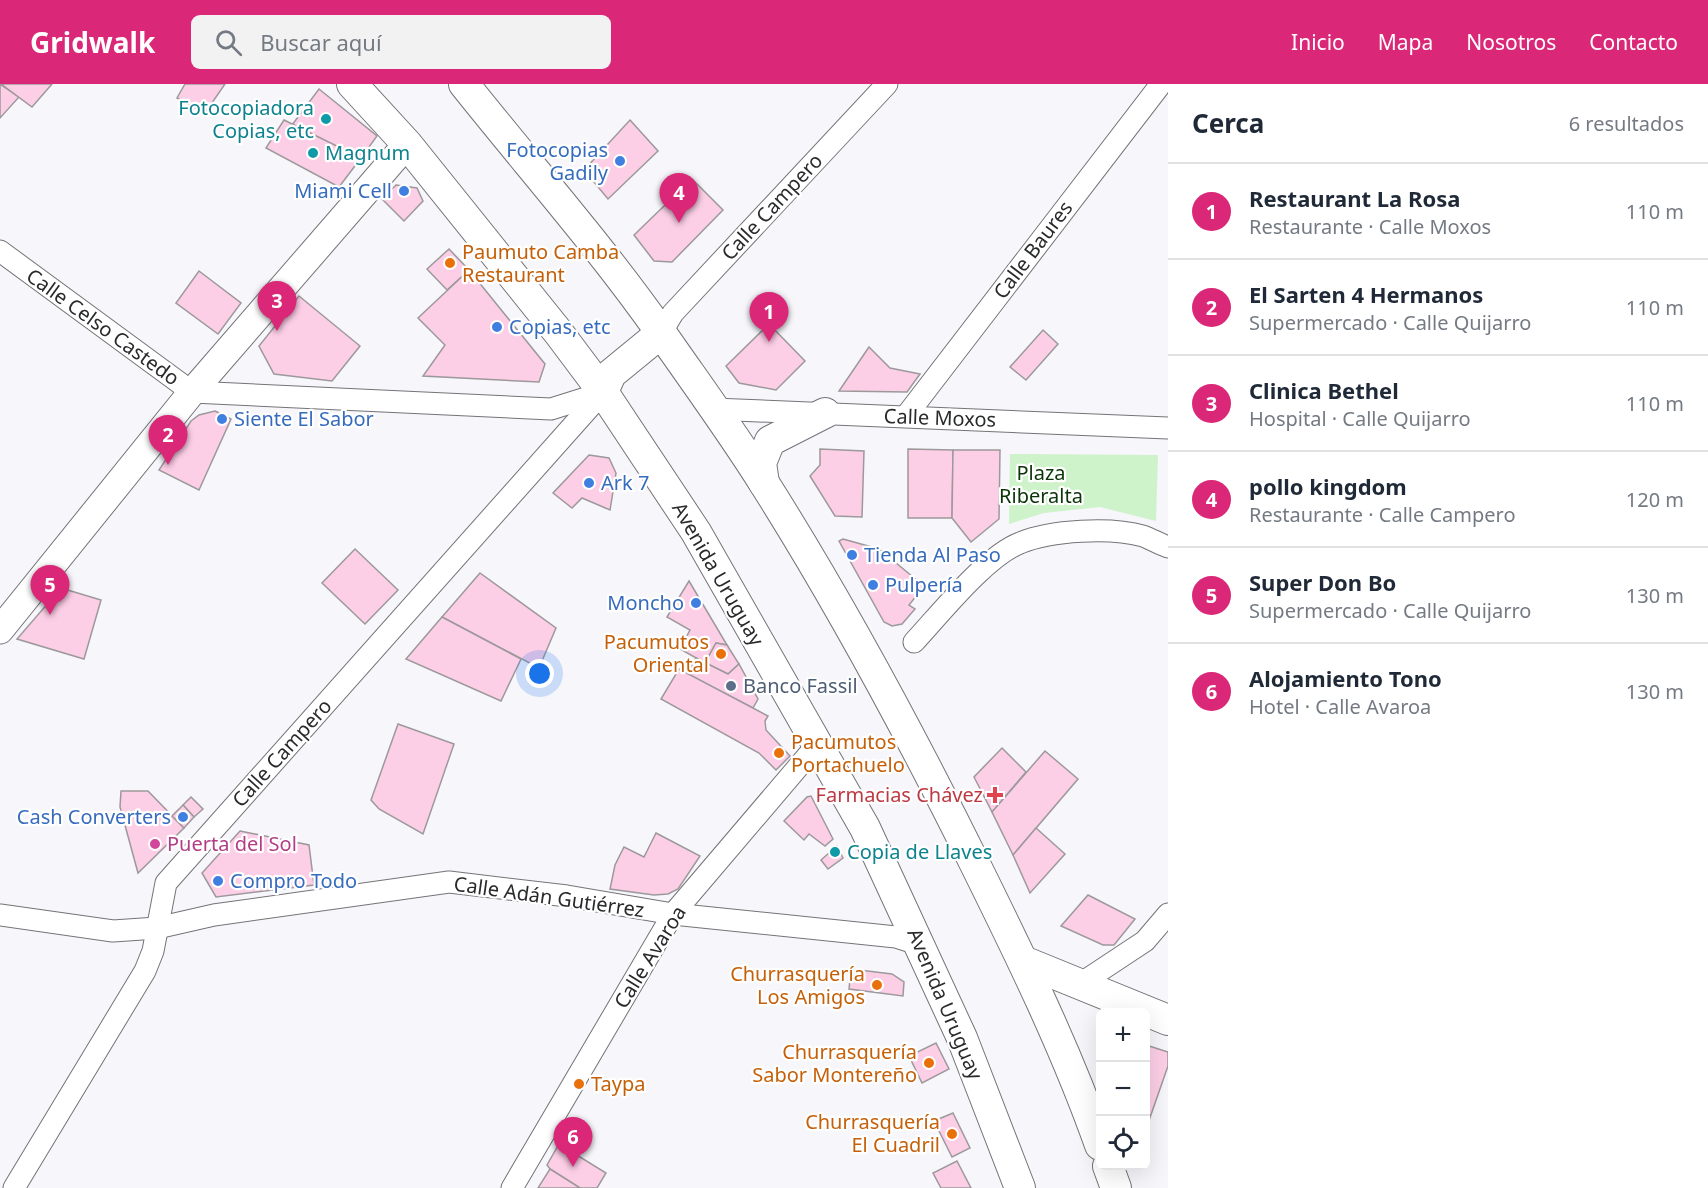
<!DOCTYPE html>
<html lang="es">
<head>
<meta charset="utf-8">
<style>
  body { margin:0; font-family:"Noto Sans",sans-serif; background:#f2f2f3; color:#1f2937 }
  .controls { position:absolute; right:18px; bottom:18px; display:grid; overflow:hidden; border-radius:9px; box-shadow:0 6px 24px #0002 }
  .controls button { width:54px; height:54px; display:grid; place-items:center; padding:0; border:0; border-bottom:2px solid #e0e1e3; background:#fff; color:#1f2937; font:30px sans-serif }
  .you { position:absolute; left:540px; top:590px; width:21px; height:21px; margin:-15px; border:4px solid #fff; border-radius:50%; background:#1a73e8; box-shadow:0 0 0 9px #1a73e833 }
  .badge { display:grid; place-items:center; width:39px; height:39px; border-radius:50%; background:#db2777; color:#fff; font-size:20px; font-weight:700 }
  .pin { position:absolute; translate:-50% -50px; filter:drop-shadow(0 2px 3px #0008) }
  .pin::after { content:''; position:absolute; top:32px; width:21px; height:18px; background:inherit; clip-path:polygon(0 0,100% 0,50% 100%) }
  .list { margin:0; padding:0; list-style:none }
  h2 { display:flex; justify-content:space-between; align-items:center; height:78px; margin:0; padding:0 24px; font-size:26px }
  h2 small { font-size:20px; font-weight:400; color:#747a83 }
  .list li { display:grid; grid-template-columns:39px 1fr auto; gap:18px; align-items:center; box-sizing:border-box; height:96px; padding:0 24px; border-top:2px solid #e0e1e3 }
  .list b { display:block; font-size:22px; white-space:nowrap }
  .list p { margin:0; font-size:20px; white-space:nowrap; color:#747a83 }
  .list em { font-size:20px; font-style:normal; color:#747a83 }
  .icon { flex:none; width:33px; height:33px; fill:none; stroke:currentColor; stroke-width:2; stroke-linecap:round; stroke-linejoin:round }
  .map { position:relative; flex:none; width:1168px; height:1104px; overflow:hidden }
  header { display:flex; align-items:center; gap:36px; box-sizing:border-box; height:84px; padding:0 30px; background:#db2777; color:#fff }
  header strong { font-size:28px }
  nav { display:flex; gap:33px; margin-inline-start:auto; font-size:21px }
  .search { width:420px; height:54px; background:#f2f2f3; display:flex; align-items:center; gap:15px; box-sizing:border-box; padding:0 21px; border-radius:9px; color:#747a83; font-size:22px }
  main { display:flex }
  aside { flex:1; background:#fff }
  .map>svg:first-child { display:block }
  .green { fill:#cef2ca }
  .building { fill:#fdcfe7; stroke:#9d999b; stroke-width:1.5 }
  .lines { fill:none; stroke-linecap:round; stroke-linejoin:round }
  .minor-casing { stroke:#747478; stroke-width:23 }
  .tertiary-casing { stroke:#747478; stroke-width:29 }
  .secondary-casing { stroke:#747478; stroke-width:32 }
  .minor { stroke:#fff; stroke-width:21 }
  .tertiary { stroke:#fff; stroke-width:27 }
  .secondary { stroke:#fff; stroke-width:30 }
  .culture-dot { fill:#0f9aa8; stroke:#fff; stroke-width:2 }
  .shop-dot { fill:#3f7fe0; stroke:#fff; stroke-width:2 }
  .food-dot { fill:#e8710a; stroke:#fff; stroke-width:2 }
  .service-dot { fill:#5c6f8a; stroke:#fff; stroke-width:2 }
  .health-dot { fill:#e0444e; stroke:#fff; stroke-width:2 }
  .hotel-dot { fill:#d1479c; stroke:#fff; stroke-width:2 }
  .labels { text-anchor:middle; stroke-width:4.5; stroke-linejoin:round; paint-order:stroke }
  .culture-label { font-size:20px; fill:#0d838f; stroke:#fff; text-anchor:start }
  .shop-label { font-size:20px; fill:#366cbe; stroke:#fff; text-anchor:start }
  .street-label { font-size:20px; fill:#292a2b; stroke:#fff }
  .food-label { font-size:20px; fill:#c56008; stroke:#fff; text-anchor:end }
  .park-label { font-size:20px; fill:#0b3408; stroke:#fff }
  .service-label { font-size:20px; fill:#4e5e75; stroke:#fff; text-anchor:start }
  .health-label { font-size:20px; fill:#be3a42; stroke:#fff; text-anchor:end }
  .hotel-label { font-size:20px; fill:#b23c85; stroke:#fff; text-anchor:start }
</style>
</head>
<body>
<header>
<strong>Gridwalk</strong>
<div class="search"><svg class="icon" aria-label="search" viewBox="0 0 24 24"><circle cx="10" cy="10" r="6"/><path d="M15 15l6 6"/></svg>Buscar aquí</div>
<nav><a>Inicio</a><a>Mapa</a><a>Nosotros</a><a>Contacto</a></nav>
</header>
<main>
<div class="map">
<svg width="1168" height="1104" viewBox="0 0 1168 1104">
  <rect width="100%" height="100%" fill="#f6f6fb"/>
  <path class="green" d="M1010,370L1158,371L1156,437L1100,423L1044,429L1009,440Z"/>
  <g class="building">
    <path d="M0,0L19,13L0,34Z"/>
    <path d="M1,0H52L32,23Z"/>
    <path d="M185,0H225L205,29L177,14Z"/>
    <path d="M319,5L377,52L361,74L292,41Z"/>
    <path d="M284,36L361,74L339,103L266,64Z"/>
    <path d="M630,36L658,67L608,115L584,86Z"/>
    <path d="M692,95L723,126L672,178L654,177L634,151Z"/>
    <path d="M396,101L417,104L423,117L404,137L382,115Z"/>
    <path d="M449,165L469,186L447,206L427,185Z"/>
    <path d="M469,186L545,280L539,298L423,292L445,261L418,234Z"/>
    <path d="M199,187L241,219L218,250L176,219Z"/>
    <path d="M299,212L360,262L332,297L274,290L259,262Z"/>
    <path d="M769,240L805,277L776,306L739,299L726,282Z"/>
    <path d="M1043,246L1058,260L1026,296L1010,283Z"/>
    <path d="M869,263L890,284L920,290L907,308L839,307Z"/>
    <path d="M215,327L231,335L199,406L159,386L191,337L199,331Z"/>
    <path d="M820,365L864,367L862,433L835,432L810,392L820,381Z"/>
    <path d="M908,365L953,366L952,434H908Z"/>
    <path d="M953,366H1000L999,435L971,458L952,434Z"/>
    <path d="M589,371L609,374L616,389L610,426L582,414L572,424L553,409Z"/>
    <path d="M843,455L879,465L924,502L909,521L915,525L902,540L892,542L884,538L839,457Z"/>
    <path d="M355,465L398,506L365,540L322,499Z"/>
    <path d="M480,489L556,544L539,584L442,533Z"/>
    <path d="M689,497L727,561L716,559L705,579L680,565L690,546L667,533Z"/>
    <path d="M61,504L101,516L84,575L17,555Z"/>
    <path d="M442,533L521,575L501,617L406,575Z"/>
    <path d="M716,559L727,561L739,580L728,590L705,579Z"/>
    <path d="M696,574L728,590L739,580L758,615L753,624L687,590Z"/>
    <path d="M679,585L768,632L765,637L766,646L790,672L776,686L759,669L661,615Z"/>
    <path d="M398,640L454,660L423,750L379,725L371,716Z"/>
    <path d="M1002,664L1026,688L992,728L974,693Z"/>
    <path d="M1045,667L1078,695L1013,771L992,728Z"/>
    <path d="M121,707H148L184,744L138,789L120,723Z"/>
    <path d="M811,712L833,755L825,762L809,750L804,756L784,737L807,713Z"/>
    <path d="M191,713L203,725L194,733L183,721Z"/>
    <path d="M183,721L194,733L184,744L172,732Z"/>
    <path d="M1036,744L1065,770L1030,809L1013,771Z"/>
    <path d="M240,747L309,761L314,801L216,813L202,789Z"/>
    <path d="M656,749L700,772L678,805L668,810L654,811L610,805L615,781L624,763L644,773Z"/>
    <path d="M837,762L843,774L828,785L821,776Z"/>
    <path d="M1088,811L1135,835L1114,861H1103L1061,842Z"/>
    <path d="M851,885L892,890L904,898L903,912L849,905Z"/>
    <path d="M936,959L949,985L922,999L909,972Z"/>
    <path d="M1146,961L1168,968V982L1146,1045Z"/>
    <path d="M953,1029L970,1064L952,1073L934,1037Z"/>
    <path d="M559,1060L606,1089L597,1104H580L550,1085L547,1081Z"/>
    <path d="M957,1077L971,1104H941L933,1089Z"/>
    <path d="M550,1085L580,1104H538Z"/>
  </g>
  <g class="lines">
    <g class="minor-casing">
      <g id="minor">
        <path d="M0,167L192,308L551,325L602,309"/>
        <path d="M661,249L673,229L887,0"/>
        <path d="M713,325L1168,344"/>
        <path d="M906,332L1161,0"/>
        <path d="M914,558C940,530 986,472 1020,459C1051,446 1111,443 1143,452C1151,455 1160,460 1168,463"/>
        <path d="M0,831L113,847L157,844L214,831L449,798L567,812L673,830L896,853L921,861"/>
        <path d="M1080,900L1145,857L1168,830"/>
        <path d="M14,1104L145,887L153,867L166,799L603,308"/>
        <path d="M512,1104L673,830L816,662"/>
      </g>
    </g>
    <g class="tertiary-casing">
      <path id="tertiary" d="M0,546L192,308L407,60"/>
    </g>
    <g class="secondary-casing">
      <g id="secondary">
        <path d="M352,0L407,60L558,248L603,308L696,448L865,744L962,954L1020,1104"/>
        <path d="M464,0C530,83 601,163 662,250C696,299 732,348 764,399C842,522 911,651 976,782C1021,873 1066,965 1100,1061"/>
        <path d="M603,308L611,290L661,249"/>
        <path d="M764,399L761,379L770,357L825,329"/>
        <path d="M1023,877L1168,936"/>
        <path d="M1108,1082L1116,1104"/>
      </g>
    </g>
    <use href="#minor" class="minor"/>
    <use href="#tertiary" class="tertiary"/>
    <use href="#secondary" class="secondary"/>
  </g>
  <g class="culture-dot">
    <circle cx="326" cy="35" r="6"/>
    <circle cx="313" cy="69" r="6"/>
    <circle cx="835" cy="768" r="6"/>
  </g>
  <g class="shop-dot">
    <circle cx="620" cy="77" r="6"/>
    <circle cx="404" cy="107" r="6"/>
    <circle cx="497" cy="243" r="6"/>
    <circle cx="222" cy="335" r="6"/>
    <circle cx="589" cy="399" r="6"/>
    <circle cx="852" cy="471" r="6"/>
    <circle cx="873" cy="501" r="6"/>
    <circle cx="696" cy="519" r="6"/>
    <circle cx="183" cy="733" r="6"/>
    <circle cx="218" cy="797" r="6"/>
  </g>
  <g class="food-dot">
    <circle cx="450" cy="179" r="6"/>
    <circle cx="721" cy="570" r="6"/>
    <circle cx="779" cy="669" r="6"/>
    <circle cx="877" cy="901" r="6"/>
    <circle cx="929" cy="979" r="6"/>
    <circle cx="579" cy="1000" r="6"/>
    <circle cx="952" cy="1050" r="6"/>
  </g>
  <circle class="service-dot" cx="731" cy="602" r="6"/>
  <path class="health-dot" d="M992 702h6v6h6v6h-6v6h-6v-6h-6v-6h6z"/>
  <circle class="hotel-dot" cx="155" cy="760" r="6"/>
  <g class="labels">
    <g class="culture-label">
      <text x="314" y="31" text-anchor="end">Fotocopiadora<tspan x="314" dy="23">Copias, etc</tspan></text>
      <text x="325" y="76">Magnum</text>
      <text x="847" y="775">Copia de Llaves</text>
    </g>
    <g class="shop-label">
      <text x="608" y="73" text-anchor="end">Fotocopias<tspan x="608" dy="23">Gadily</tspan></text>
      <text x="392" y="114" text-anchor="end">Miami Cell</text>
      <text x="509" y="250">Copias, etc</text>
      <text x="234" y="342">Siente El Sabor</text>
      <text x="601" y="406">Ark 7</text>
      <text x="864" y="478">Tienda Al Paso</text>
      <text x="885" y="508">Pulpería</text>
      <text x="684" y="526" text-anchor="end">Moncho</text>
      <text x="171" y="740" text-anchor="end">Cash Converters</text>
      <text x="230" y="804">Compro Todo</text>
    </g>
    <g class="street-label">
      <text transform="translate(772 123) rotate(-47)" y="7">Calle Campero</text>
      <text transform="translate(1033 166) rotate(-53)" y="7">Calle Baures</text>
      <text transform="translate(103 243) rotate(36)" y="7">Calle Celso Castedo</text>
      <text transform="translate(940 334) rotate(2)" y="7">Calle Moxos</text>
      <text transform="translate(718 490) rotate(60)" y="7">Avenida Uruguay</text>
      <text transform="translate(282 669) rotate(-48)" y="7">Calle Campero</text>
      <text transform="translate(549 813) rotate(8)" y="7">Calle Adán Gutiérrez</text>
      <text transform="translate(650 873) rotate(-58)" y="7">Calle Avaroa</text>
      <text transform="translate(945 920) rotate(67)" y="7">Avenida Uruguay</text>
    </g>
    <g class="food-label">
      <text x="462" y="175" text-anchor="start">Paumuto Camba<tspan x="462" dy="23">Restaurant</tspan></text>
      <text x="709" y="565">Pacumutos<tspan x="709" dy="23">Oriental</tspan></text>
      <text x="791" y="665" text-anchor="start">Pacumutos<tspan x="791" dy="23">Portachuelo</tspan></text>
      <text x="865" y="897">Churrasquería<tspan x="865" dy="23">Los Amigos</tspan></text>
      <text x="917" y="975">Churrasquería<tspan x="917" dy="23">Sabor Montereño</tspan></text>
      <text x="591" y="1007" text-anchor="start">Taypa</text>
      <text x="940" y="1045">Churrasquería<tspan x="940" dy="23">El Cuadril</tspan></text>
    </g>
    <g class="park-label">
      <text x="1041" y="396">Plaza<tspan x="1041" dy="23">Riberalta</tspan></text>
    </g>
    <g class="service-label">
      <text x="743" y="609">Banco Fassil</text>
    </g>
    <g class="health-label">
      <text x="983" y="718">Farmacias Chávez</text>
    </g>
    <g class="hotel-label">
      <text x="167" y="767">Puerta del Sol</text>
    </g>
  </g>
</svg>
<div class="controls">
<button>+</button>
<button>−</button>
<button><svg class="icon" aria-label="locate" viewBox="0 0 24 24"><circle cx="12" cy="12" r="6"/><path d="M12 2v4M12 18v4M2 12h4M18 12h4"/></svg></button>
</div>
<div class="you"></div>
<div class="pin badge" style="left:769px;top:258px">1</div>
<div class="pin badge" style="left:168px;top:381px">2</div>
<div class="pin badge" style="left:277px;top:247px">3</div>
<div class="pin badge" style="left:679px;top:139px">4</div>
<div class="pin badge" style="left:50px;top:531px">5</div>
<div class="pin badge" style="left:573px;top:1083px">6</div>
</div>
<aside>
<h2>Cerca<small>6 resultados</small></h2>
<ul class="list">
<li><span class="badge">1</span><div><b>Restaurant La Rosa</b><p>Restaurante · Calle Moxos</p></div><em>110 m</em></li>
<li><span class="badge">2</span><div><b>El Sarten 4 Hermanos</b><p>Supermercado · Calle Quijarro</p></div><em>110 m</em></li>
<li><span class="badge">3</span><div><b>Clinica Bethel</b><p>Hospital · Calle Quijarro</p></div><em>110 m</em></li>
<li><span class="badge">4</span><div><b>pollo kingdom</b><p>Restaurante · Calle Campero</p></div><em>120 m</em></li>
<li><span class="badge">5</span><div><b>Super Don Bo</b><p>Supermercado · Calle Quijarro</p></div><em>130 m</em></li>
<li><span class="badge">6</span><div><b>Alojamiento Tono</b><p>Hotel · Calle Avaroa</p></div><em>130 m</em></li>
</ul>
</aside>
</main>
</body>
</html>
